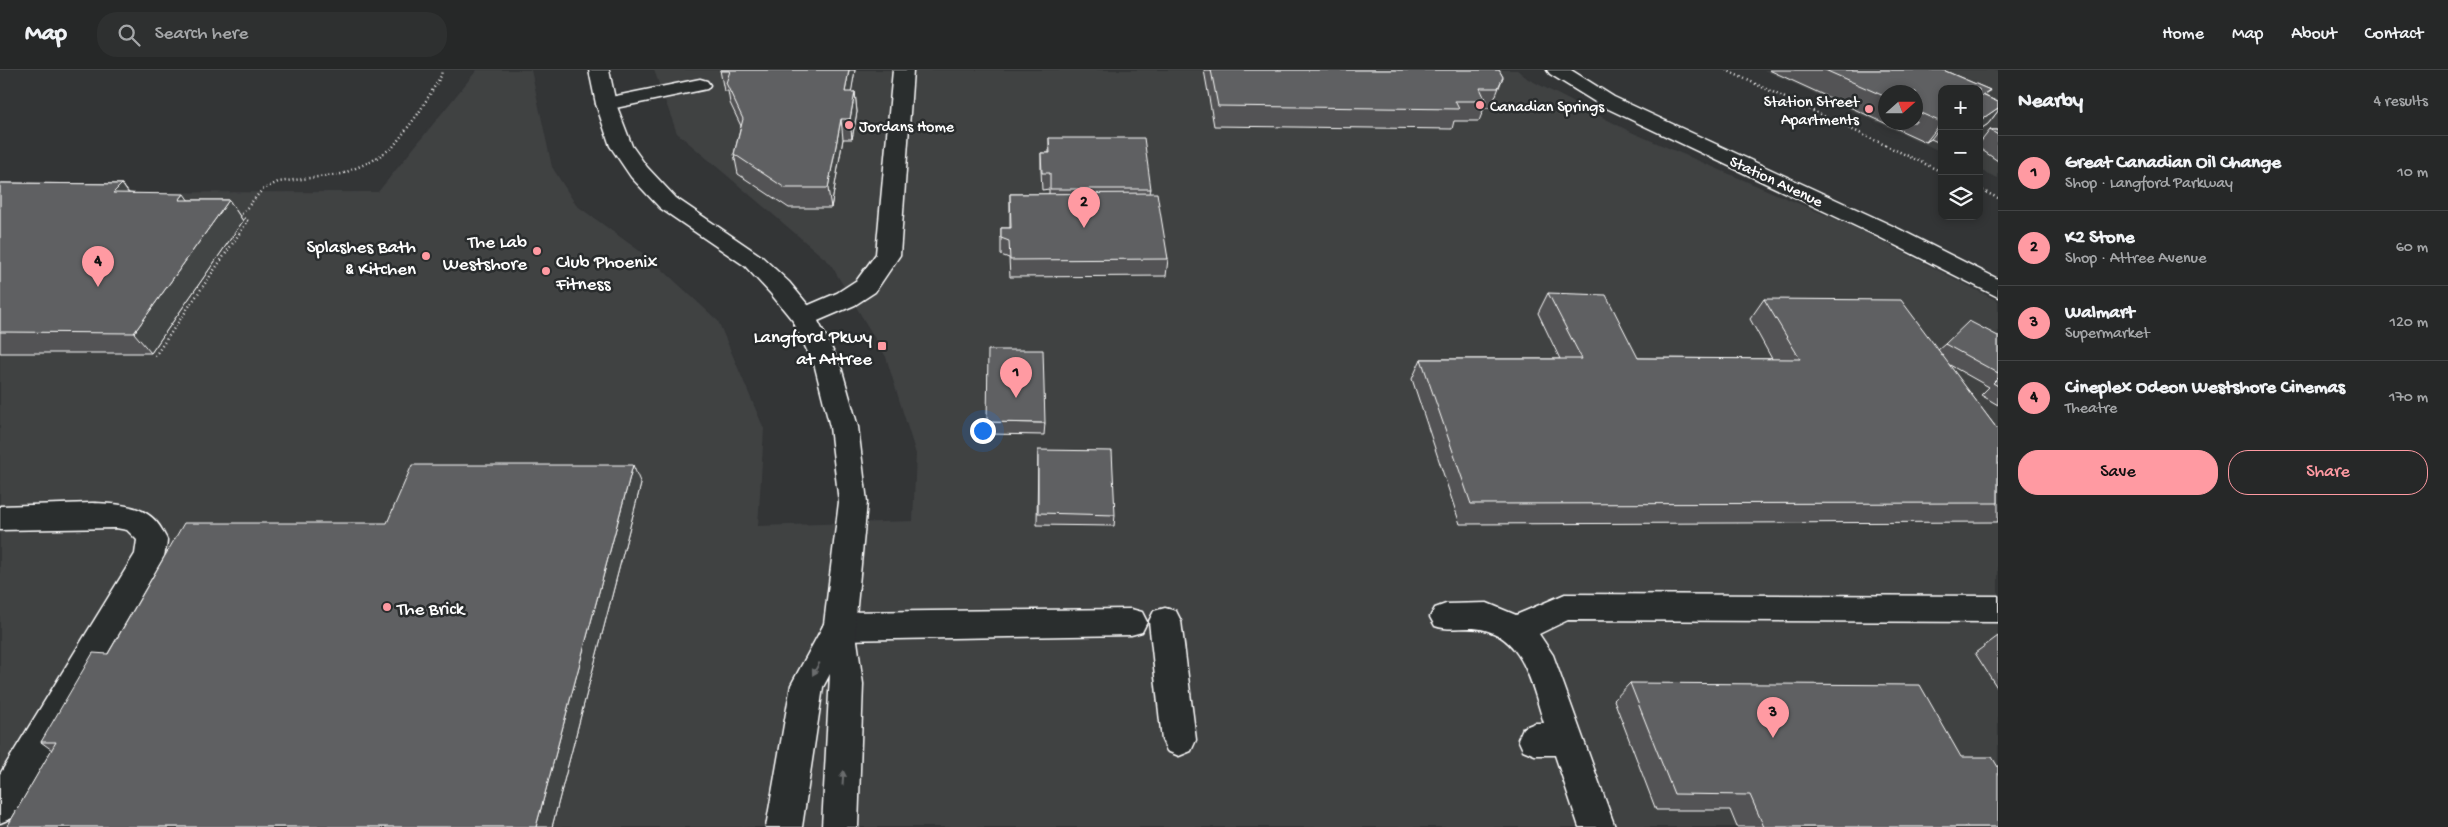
<!DOCTYPE html>
<html lang="en">
<head>
<meta charset="utf-8">
<style>
  body { margin:0; font-family:"Gochi Hand",sans-serif; background:#2e3030; color:#f1f3f6 }
  .controls { position:absolute; right:15px; top:15px; display:grid; overflow:hidden; border-radius:10px; box-shadow:0 2px 8px #0003 }
  .controls button { width:45px; height:45px; display:grid; place-items:center; padding:0; border:0; border-bottom:1px solid #424445; background:#262828; color:#f1f3f6; font:25px sans-serif }
  .compass { position:absolute; left:1878px; top:15px; width:45px; height:45px; border-radius:50%; background:#262828; box-shadow:0 2px 8px #0003; rotate:69deg }
  .you { position:absolute; left:982px; top:360px; width:18px; height:18px; margin:-12px; border:4px solid #fff; border-radius:50%; background:#1a73e8; box-shadow:0 0 0 8px #1a73e833 }
  .badge { display:grid; place-items:center; width:32px; height:32px; border-radius:50%; background:#ff9aa2; color:#111; font-size:16px; font-weight:700 }
  .pin { position:absolute; translate:-50% -41px; filter:drop-shadow(0 1px 2px #0008) }
  .pin::after { content:''; position:absolute; top:26px; width:18px; height:15px; background:inherit; clip-path:polygon(0 0,100% 0,50% 100%) }
  .list { margin:0; padding:0; list-style:none }
  h2 { display:flex; justify-content:space-between; align-items:center; height:65px; margin:0; padding:0 20px; font-size:21px }
  h2 small { font-size:16px; font-weight:400; color:#a4a6a8 }
  .list li { display:grid; grid-template-columns:32px 1fr auto; gap:15px; align-items:center; box-sizing:border-box; height:75px; padding:0 20px; border-top:1px solid #424445 }
  .list b { display:block; font-size:19px; white-space:nowrap }
  .list p { margin:0; font-size:16px; white-space:nowrap; color:#a4a6a8 }
  .list em { font-size:16px; font-style:normal; color:#a4a6a8 }
  .actions { display:flex; gap:10px; padding:15px 20px }
  .actions a { flex:1; padding:11px 0; border:1px solid #ff9aa2; border-radius:20px; text-align:center; font-size:18px; color:#ff9aa2 }
  .actions .main { background:#ff9aa2; color:#111 }
  .icon { flex:none; width:28px; height:28px; fill:none; stroke:currentColor; stroke-width:2; stroke-linecap:round; stroke-linejoin:round }
  .map { position:relative; flex:none; width:1998px; height:757px; overflow:hidden }
  header { display:flex; align-items:center; gap:30px; box-sizing:border-box; height:70px; padding:0 25px; background:#262828; border-bottom:1px solid #424445 }
  header strong { font-size:24px }
  nav { display:flex; gap:28px; margin-inline-start:auto; font-size:18px }
  .search { width:350px; height:45px; background:#2e3030; display:flex; align-items:center; gap:12px; box-sizing:border-box; padding:0 18px; border-radius:20px; color:#a4a6a8; font-size:19px }
  main { display:flex }
  aside { flex:1; background:#262828 }
  .map>svg:first-child { display:block }
  .built { fill:#404243; fill-rule:evenodd }
  .lines { fill:none; stroke-linecap:round; stroke-linejoin:round }
  .minor-casing { stroke:#fff; stroke-width:3 }
  .major-casing { stroke:#fff; stroke-width:3 }
  .path { stroke:#fff; stroke-width:2.5; stroke-dasharray:1 3; stroke-linecap:butt }
  .minor { fill:#2a2d2e; fill-rule:evenodd }
  .major { fill:#2a2d2e; fill-rule:evenodd }
  .wall { fill:#525354; stroke:#fff; fill-rule:evenodd }
  .shaded-wall { fill:#424445; stroke:#fff }
  .building { fill:#5f6162; stroke:#fff }
  .oneway { fill:#6a6c6d }
  .poi-dot { fill:#ff9aa2; stroke:#2a2d2e; stroke-width:2 }
  .labels { text-anchor:middle; stroke-width:5; stroke-linejoin:round; paint-order:stroke }
  .far-poi-label { font-size:16px; fill:#fff; stroke:#2a2d2e; text-anchor:start }
  .far-street-label { font-size:16px; fill:#fff; stroke:#2a2d2e }
  .poi-label { font-size:19px; fill:#fff; stroke:#2a2d2e; text-anchor:end }
</style>
</head>
<body>
<header>
<strong>Map</strong>
<div class="search"><svg class="icon" aria-label="search" viewBox="0 0 24 24"><circle cx="10" cy="10" r="6"/><path d="M15 15l6 6"/></svg>Search here</div>
<nav><a>Home</a><a>Map</a><a>About</a><a>Contact</a></nav>
</header>
<main>
<div class="map">
<svg width="1998" height="757" viewBox="0 0 1998 757">
  <rect width="100%" height="100%" fill="#333536"/>
  <filter id="ink" filterUnits="userSpaceOnUse"><feTurbulence type="fractalNoise" baseFrequency=".02" numOctaves="2"/><feDisplacementMap in="SourceGraphic" scale="10" xChannelSelector="R" yChannelSelector="G"/><feConvolveMatrix kernelMatrix="1 2 1 2 8 2 1 2 1" color-interpolation-filters="sRGB"/></filter>
  <g filter="url(#ink)">
    <g class="built">
      <path d="M477,0H531L552,97L576,135L652,190L718,251L764,359L758,456L913,451L916,384L886,287L830,193L677,63L654,0H1517L1528,9L1631,62L1856,158L1998,231V757H0V123L378,122Z"/>
      <path d="M1764,0H1998V108L1979,100V19H1942V82ZM1886,22H1916V52H1886Z"/>
    </g>
    <g class="lines">
      <g class="minor-casing">
        <g id="minor">
          <path d="M893,0H913L900,185L875,222L855,235L813,253L804,256L795,253L792,247L795,241L837,223L857,210L876,184Z"/>
          <path d="M1547,0H1571L1614,27L1895,157L1998,209V227L1879,167L1600,35L1550,4Z"/>
          <path d="M700,9L707,11L710,15L707,19L606,40L599,38L596,34L599,30L606,28Z"/>
          <path d="M92,433C118,434 148,434 162,460C163,463 166,467 167,470C167,475 165,481 164,486L12,748L0,753V704L135,484L137,470L127,460L116,458L0,460V436Z"/>
          <path d="M1565,524L1998,526V552L1568,550L1539,564L1553,585L1615,757H1579L1555,685H1535L1523,680L1518,669L1523,658L1535,653H1544C1533,620 1525,570 1485,560C1468,555 1452,562 1435,556L1430,547L1435,538L1446,534L1487,533L1516,545Z"/>
          <path d="M1165,538L1176,541L1181,551L1196,670L1191,681L1179,686L1167,681L1162,670L1149,551L1154,541Z"/>
          <path d="M1131,539L1142,542L1147,552L1142,562L1131,565L839,570L828,566L823,556L828,546L839,542Z"/>
        </g>
      </g>
      <g class="major-casing">
        <path id="major" d="M589,0H609L616,34L632,76L647,97L676,128L761,186L789,212L813,241L841,297L858,357L867,432L855,556L863,614L858,757H822L830,604L823,617L802,757H766L791,615L824,554L839,432L830,357L815,297L793,251L771,224L745,196L660,138L631,107L610,76L596,34Z"/>
      </g>
      <g class="path">
        <path d="M1726,0L1942,102"/>
        <path d="M1979,119L1998,128"/>
        <path d="M155,286L248,151L240,146L262,120L278,112L342,104L372,91L393,77L418,44L441,6L442,0"/>
      </g>
      <use href="#minor" class="minor"/>
      <use href="#major" class="major"/>
    </g>
    <g class="wall">
      <path d="M720,0H855L851,22H855L857,42L852,69H843L831,138H789L738,104L734,84L741,56L730,33L728,21H724Z"/>
      <path d="M1204,0H1499L1503,7L1491,38H1484L1479,51H1454L1452,59L1214,56Z"/>
      <path d="M1769,0H1943L1990,20L1985,26L1998,32V41L1988,54L1979,60V19H1942V74L1931,69L1926,72ZM1886,22H1916V52H1886Z"/>
      <path d="M1990,60H1998V91L1979,78V74Z"/>
      <path d="M1049,68L1151,119L1150,123L1168,189L1166,206L1010,207L1009,188L1001,185V158H1010V124H1049V119L1042,120L1041,100V83H1049Z"/>
      <path d="M0,113L122,114L129,123L189,130H229L243,151L151,283H0Z"/>
      <path d="M1548,223L1638,288L1772,289L1750,249L1764,229L1938,280L1945,274L1998,266V335L1981,325L1989,317L1948,294L1998,360V452L1460,454L1412,309L1421,289H1560L1538,243Z"/>
      <path d="M987,352L1045,353L1044,365L987,364Z"/>
      <path d="M1038,380L1115,445L1114,456L1037,455Z"/>
      <path d="M641,414L552,757H7L52,680L41,672L108,584Z"/>
      <path d="M1998,566V619L1975,583Z"/>
      <path d="M1630,613L1998,757H1737L1730,740H1656L1614,630Z"/>
    </g>
    <g class="shaded-wall">
      <path d="M849,0H855L848,42L845,22Z"/>
      <path d="M1990,20L1979,34L1982,25Z"/>
      <path d="M855,22L857,42L852,69L850,49Z"/>
      <path d="M1998,38V41L1988,54L1979,60V51Z"/>
      <path d="M841,49L843,69L831,138L828,118Z"/>
      <path d="M1942,52V55L1931,69L1926,72Z"/>
      <path d="M122,114L136,134L113,123Z"/>
      <path d="M184,124L198,144L179,130Z"/>
      <path d="M229,130L243,151L151,283L134,263Z"/>
      <path d="M633,395L641,414L552,757H536Z"/>
    </g>
    <g class="building">
      <path d="M720,0H849L845,22H855L850,49H841L828,118H785L734,84L743,49L726,13L730,1H720Z"/>
      <path d="M1211,0H1499L1503,7L1498,18H1480L1486,31H1455L1459,39L1218,36Z"/>
      <path d="M1825,0H1943L1990,20L1982,25L1998,32V38L1979,51V19H1942L1941,52L1916,41V22H1886V27Z"/>
      <path d="M1990,60H1998V65Z"/>
      <path d="M1049,68H1144L1151,119H1050V103H1042L1041,83H1050Z"/>
      <path d="M0,113L122,114L113,123L184,124L179,130H229L134,263L0,262Z"/>
      <path d="M1157,123L1168,189L1010,190L1009,171L1001,168V158H1011L1010,124Z"/>
      <path d="M1548,223L1606,225L1638,288L1800,289L1764,229L1901,230L1998,360V433L1471,434L1421,289H1582Z"/>
      <path d="M1969,251L1998,266V303L1945,274Z"/>
      <path d="M988,280H1043L1045,353L987,352Z"/>
      <path d="M1998,308V316L1993,313Z"/>
      <path d="M1038,380L1112,381L1115,445L1038,443Z"/>
      <path d="M412,395H633L536,757H7L56,672H41L93,583L108,584L184,453H387Z"/>
      <path d="M1630,613L1920,615L1961,687H1992L1998,697V757H1764L1750,725L1674,724Z"/>
    </g>
    <defs><path id="oneway-solid" d="M-6-.8H1V-3.2L6.5 0L1 3.2V.8H-6Z" transform="scale(1.25)"/></defs>
    <g class="oneway">
      <use href="#oneway-solid" transform="translate(816 599) rotate(119)"/>
      <use href="#oneway-solid" transform="translate(843 708) rotate(-86)"/>
    </g>
  </g>
  <g class="poi-dot">
    <circle cx="1480" cy="35" r="5"/>
    <circle cx="1869" cy="39" r="5"/>
    <circle cx="849" cy="55" r="5"/>
    <circle cx="537" cy="181" r="5"/>
    <circle cx="426" cy="186" r="5"/>
    <circle cx="546" cy="201" r="5"/>
    <rect x="877" y="271" width="10" height="10" rx="2.5"/>
    <circle cx="387" cy="537" r="5"/>
  </g>
  <g class="labels">
    <g class="far-poi-label">
      <text x="1859" y="36" text-anchor="end">Station Street<tspan x="1859" dy="18">Apartments</tspan></text>
      <text x="1490" y="41">Canadian Springs</text>
      <text x="859" y="61">Jordans Home</text>
    </g>
    <g class="far-street-label">
      <text transform="translate(1777 110) rotate(25)" y="6">Station Avenue</text>
    </g>
    <g class="poi-label">
      <text x="527" y="177">The Lab<tspan x="527" dy="22">Westshore</tspan></text>
      <text x="416" y="182">Splashes Bath<tspan x="416" dy="22">&amp; Kitchen</tspan></text>
      <text x="556" y="197" text-anchor="start">Club Phoenix<tspan x="556" dy="22">Fitness</tspan></text>
      <text x="872" y="272">Langford Pkwy<tspan x="872" dy="22">at Attree</tspan></text>
      <text x="397" y="544" text-anchor="start">The Brick</text>
    </g>
  </g>
</svg>
<div class="controls">
<button>+</button>
<button>−</button>
<button><svg class="icon" aria-label="layers" viewBox="0 0 24 24"><path d="M12 4l9 5-9 5-9-5zM3 14l9 5 9-5"/></svg></button>
</div>
<svg class="compass" viewBox="-18 -18 36 36"><path d="M0-13l5 13h-10z" fill="#e53935"/><path d="M0 13l5-13h-10z" fill="#a4a6a8"/></svg>
<div class="you"></div>
<div class="pin badge" style="left:1016px;top:328px">1</div>
<div class="pin badge" style="left:1084px;top:158px">2</div>
<div class="pin badge" style="left:1773px;top:668px">3</div>
<div class="pin badge" style="left:98px;top:217px">4</div>
</div>
<aside>
<h2>Nearby<small>4 results</small></h2>
<ul class="list">
<li><span class="badge">1</span><div><b>Great Canadian Oil Change</b><p>Shop · Langford Parkway</p></div><em>10 m</em></li>
<li><span class="badge">2</span><div><b>K2 Stone</b><p>Shop · Attree Avenue</p></div><em>60 m</em></li>
<li><span class="badge">3</span><div><b>Walmart</b><p>Supermarket</p></div><em>120 m</em></li>
<li><span class="badge">4</span><div><b>Cineplex Odeon Westshore Cinemas</b><p>Theatre</p></div><em>170 m</em></li>
</ul>
<div class="actions"><a class="main">Save</a><a>Share</a></div>
</aside>
</main>
</body>
</html>
